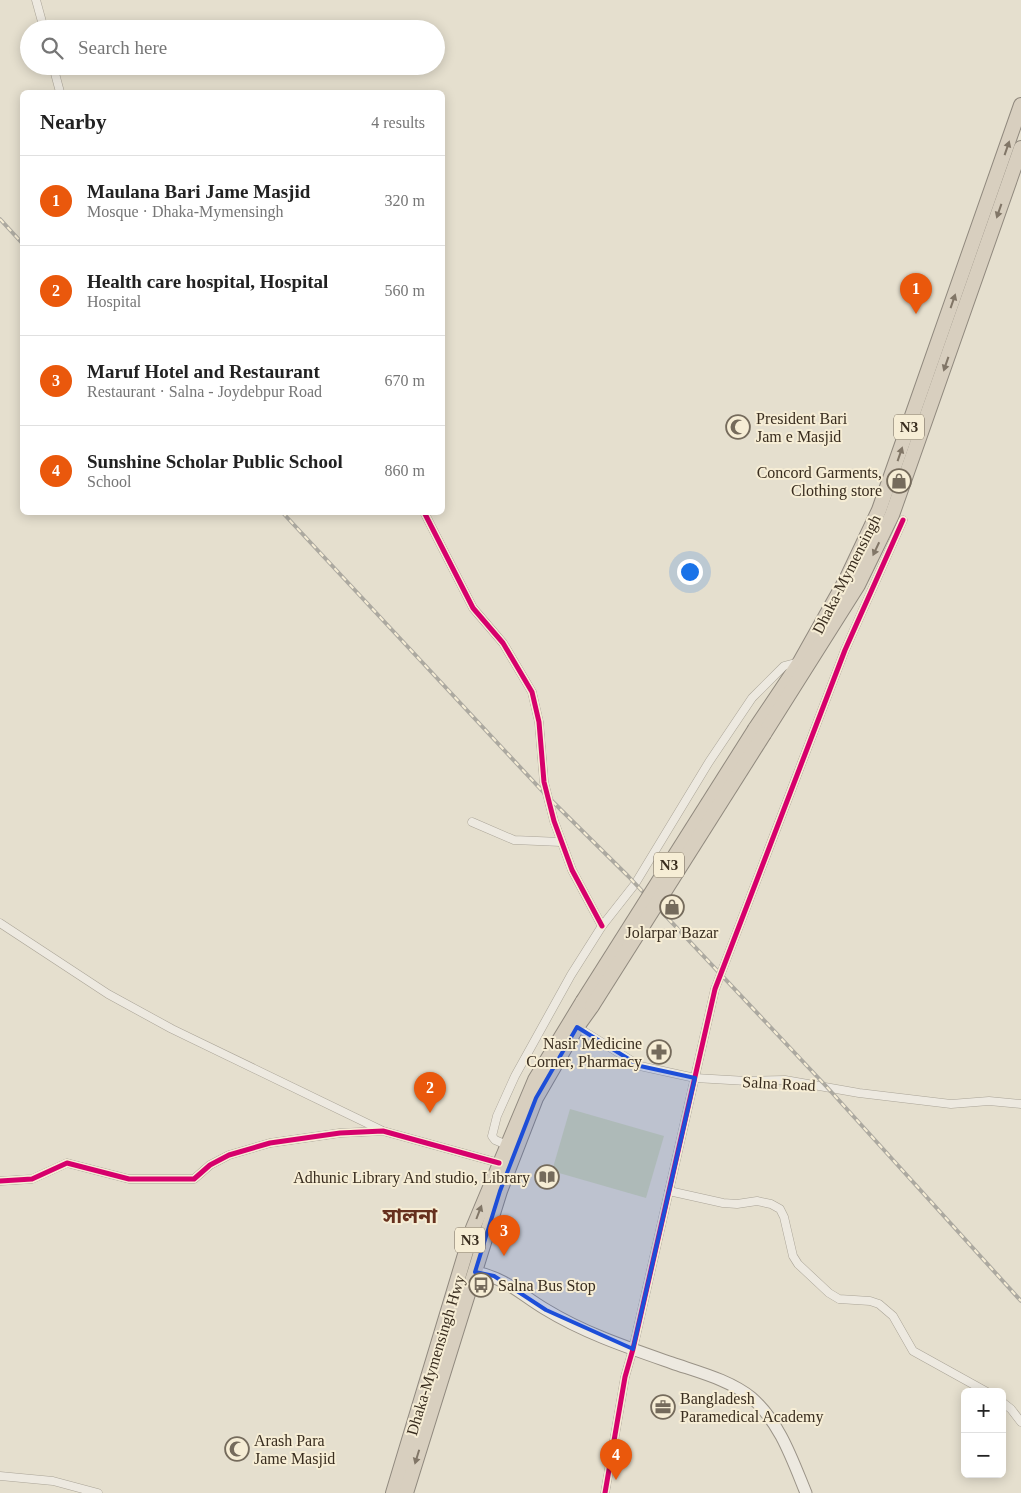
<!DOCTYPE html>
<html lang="en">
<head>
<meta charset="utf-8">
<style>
  body { margin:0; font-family:"Times New Roman","Noto Sans Bengali",serif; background:#f6f6f6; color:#222 }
  .controls { position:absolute; right:15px; bottom:15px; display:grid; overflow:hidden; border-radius:8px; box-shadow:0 2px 12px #0003 }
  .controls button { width:45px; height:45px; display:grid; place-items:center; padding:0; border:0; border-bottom:1px solid #e0e0e0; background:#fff; color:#222; font:25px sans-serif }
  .you { position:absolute; left:689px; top:571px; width:18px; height:18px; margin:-12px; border:4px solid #fff; border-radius:50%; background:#1a73e8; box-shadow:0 0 0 8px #1a73e833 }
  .badge { display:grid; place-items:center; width:32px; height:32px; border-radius:50%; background:#ea580c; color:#fff; font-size:16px; font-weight:700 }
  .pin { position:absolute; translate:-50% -41px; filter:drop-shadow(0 1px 2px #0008) }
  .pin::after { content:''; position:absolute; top:26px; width:18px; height:15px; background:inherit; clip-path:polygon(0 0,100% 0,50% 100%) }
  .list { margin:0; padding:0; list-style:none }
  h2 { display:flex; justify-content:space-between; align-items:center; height:65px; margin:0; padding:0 20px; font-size:21px }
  h2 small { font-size:16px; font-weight:400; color:#767676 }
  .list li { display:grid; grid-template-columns:32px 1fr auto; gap:15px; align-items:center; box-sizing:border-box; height:90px; padding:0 20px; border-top:1px solid #e0e0e0 }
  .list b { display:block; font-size:19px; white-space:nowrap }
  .list p { margin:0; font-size:16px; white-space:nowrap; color:#767676 }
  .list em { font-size:16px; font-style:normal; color:#767676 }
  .icon { flex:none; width:28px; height:28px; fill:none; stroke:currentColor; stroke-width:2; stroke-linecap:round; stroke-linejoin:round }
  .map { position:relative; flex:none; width:1021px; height:1493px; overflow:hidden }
  .search { position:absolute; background:#fff; box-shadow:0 2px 12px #0003; left:20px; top:20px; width:425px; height:55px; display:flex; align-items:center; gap:12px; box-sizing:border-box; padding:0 18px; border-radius:28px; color:#767676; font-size:19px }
  .panel { position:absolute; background:#fff; box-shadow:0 2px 12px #0003; left:20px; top:90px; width:425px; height:425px; border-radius:8px }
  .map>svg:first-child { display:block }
  .green { fill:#d3d5b1 }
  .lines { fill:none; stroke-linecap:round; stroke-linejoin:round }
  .street-casing { stroke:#aaa497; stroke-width:9 }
  .secondary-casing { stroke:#9a9387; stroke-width:13 }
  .highway-casing { stroke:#90897e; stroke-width:16 }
  .street { stroke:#ede9e0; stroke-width:8 }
  .secondary { stroke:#ede9e0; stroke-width:11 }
  .highway { stroke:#d8cfbf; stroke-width:14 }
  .rail-casing { stroke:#aca9a0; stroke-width:4 }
  .rail { stroke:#f6edd5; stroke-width:2; stroke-dasharray:5.5; stroke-linecap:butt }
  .highway-bridge-casing { stroke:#90897e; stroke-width:16; stroke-linecap:butt }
  .highway-bridge { stroke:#d8cfbf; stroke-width:14 }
  .cycleway-casing { stroke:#f6edd5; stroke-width:8 }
  .cycleway { stroke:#d6006c; stroke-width:5 }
  .oneway { fill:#817667 }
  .marked { fill:#1d4ed8; fill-opacity:0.2; stroke:#1d4ed8; stroke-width:4; stroke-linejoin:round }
  .labels { text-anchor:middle; stroke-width:4; stroke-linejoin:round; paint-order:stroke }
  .shield { fill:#f6edd5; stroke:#726756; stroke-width:1 }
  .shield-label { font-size:15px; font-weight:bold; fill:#392d1f }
  .poi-label { font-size:16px; fill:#392d1f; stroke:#f6edd5; text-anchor:start }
  .street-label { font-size:16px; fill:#392d1f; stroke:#f6edd5 }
  .district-label { font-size:21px; font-weight:bold; fill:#66301e; stroke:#f6edd5 }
</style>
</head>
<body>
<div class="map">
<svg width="1021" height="1493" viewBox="0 0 1021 1493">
  <rect width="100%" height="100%" fill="#e5dfce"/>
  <path class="green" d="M570,1109L664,1136L646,1198L552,1171Z"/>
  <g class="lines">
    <g class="street-casing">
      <g id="street">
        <path d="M36,0L44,29"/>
        <path d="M53,66L60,92"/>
        <path d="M424,512L473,608L503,643L532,692L539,722L544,782L554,821L572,870L602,926"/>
        <path d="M472,822L514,840L561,842"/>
        <path d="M0,923L108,994L172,1029L381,1130"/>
        <path d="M577,1027L640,1066L695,1078L747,1081L785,1080L859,1093L951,1104L989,1101L1021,1104"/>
        <path d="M507,1145L495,1140L492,1136L497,1116L515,1076L571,975L602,926L635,884L709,762L752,698L784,666L799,662"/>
        <path d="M0,1181L32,1179L67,1163L129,1179H194L210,1165L229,1155L270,1143L340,1133L383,1131L499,1163"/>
        <path d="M669,1191L723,1203L737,1204L757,1201L771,1204L780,1209L784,1217L793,1256L798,1264L829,1293L839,1299L870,1301L879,1304L893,1316L913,1351L987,1392"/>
        <path d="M1002,1402L1011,1409L1021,1422"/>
        <path d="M0,1476L53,1481L98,1493"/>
        <path d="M605,1493L625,1377L633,1349L715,989L845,650L903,520"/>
      </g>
    </g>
    <g class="secondary-casing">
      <path id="secondary" d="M475,1272C506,1278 520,1294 545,1309C584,1333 629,1348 672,1363C698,1372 730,1380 752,1398C780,1423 792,1459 806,1493"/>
    </g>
    <g class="highway-casing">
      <g id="highway">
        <path d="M755,729L800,662L846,580L879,510L1021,105"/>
        <path d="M764,734L858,585L892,515L1021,148"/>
        <path d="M393,1493L473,1228L535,1080L583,1001"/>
        <path d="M406,1493L500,1191L536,1098L577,1027L592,1006"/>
      </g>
    </g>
    <use href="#street" class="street"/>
    <use href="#secondary" class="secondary"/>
    <use href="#highway" class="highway"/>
    <g class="rail-casing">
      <g id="rail">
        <path d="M0,219L22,243"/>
        <path d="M282,512L547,796L628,876L825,1085L1021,1301"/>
      </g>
    </g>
    <use href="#rail" class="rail"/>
    <g class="highway-bridge-casing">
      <g id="highway-bridge">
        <path d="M583,1001L755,729"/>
        <path d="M592,1006L764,734"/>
      </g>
    </g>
    <use href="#highway-bridge" class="highway-bridge"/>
    <g class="cycleway-casing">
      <g id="cycleway">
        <path d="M424,512L473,608L503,643L532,692L539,722L544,782L554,821L572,870L602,926"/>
        <path d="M0,1181L32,1179L67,1163L129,1179H194L210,1165L229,1155L270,1143L340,1133L383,1131L499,1163"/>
        <path d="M605,1493L625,1377L633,1349L715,989L845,650L903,520"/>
      </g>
    </g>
    <use href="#cycleway" class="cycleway"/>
  </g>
  <defs><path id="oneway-solid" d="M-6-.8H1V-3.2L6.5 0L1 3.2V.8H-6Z" transform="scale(1.25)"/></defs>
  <g class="oneway">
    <use href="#oneway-solid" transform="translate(1007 148) rotate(-71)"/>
    <use href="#oneway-solid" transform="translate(999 211) rotate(109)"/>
    <use href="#oneway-solid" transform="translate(953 301) rotate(-71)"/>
    <use href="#oneway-solid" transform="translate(946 364) rotate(109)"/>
    <use href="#oneway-solid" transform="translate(900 454) rotate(-71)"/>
    <use href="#oneway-solid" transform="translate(876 549) rotate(115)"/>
    <use href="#oneway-solid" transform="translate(479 1212) rotate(-69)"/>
    <use href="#oneway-solid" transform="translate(417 1457) rotate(107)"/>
  </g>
  <path class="marked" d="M577,1027L640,1066L695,1078L633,1349L546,1310L494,1276L475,1272L500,1191L536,1098Z"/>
  <defs>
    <g id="mosque-ring" transform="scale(1.25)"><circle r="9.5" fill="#f6edd5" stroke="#756b5c" stroke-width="1.5"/><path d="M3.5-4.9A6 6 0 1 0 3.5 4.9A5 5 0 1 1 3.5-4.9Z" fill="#756b5c"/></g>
    <g id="shop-ring" transform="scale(1.25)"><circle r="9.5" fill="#f6edd5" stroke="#756b5c" stroke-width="1.5"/><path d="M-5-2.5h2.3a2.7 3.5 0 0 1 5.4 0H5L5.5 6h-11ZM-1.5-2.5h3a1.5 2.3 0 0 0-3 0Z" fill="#756b5c"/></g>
    <g id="pharmacy-ring" transform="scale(1.25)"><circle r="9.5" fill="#f6edd5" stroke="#756b5c" stroke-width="1.5"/><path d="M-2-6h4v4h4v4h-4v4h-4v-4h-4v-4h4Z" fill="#756b5c"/></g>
    <g id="library-ring" transform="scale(1.25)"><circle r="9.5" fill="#f6edd5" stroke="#756b5c" stroke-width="1.5"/><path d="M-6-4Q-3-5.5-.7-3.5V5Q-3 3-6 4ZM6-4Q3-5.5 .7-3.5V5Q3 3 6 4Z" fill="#756b5c"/></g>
    <g id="bus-ring" transform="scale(1.25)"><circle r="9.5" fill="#f6edd5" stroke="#756b5c" stroke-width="1.5"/><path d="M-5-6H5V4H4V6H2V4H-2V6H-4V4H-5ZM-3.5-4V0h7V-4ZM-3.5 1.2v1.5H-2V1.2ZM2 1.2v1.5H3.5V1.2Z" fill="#756b5c"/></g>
    <g id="office-ring" transform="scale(1.25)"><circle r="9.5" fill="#f6edd5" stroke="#756b5c" stroke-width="1.5"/><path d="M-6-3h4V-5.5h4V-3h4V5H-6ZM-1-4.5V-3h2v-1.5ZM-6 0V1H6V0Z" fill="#756b5c"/></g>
  </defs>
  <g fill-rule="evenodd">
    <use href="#mosque-ring" x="738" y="427"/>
    <use href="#shop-ring" x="899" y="481"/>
    <use href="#shop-ring" x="672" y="907"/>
    <use href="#pharmacy-ring" x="659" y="1052"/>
    <use href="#library-ring" x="547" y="1177"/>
    <use href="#bus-ring" x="481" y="1285"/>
    <use href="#office-ring" x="663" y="1407"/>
    <use href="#mosque-ring" x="237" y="1449"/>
  </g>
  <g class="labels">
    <g class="shield">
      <rect x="894" y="414.5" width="30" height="25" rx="4"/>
      <rect x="654" y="852.5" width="30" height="25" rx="4"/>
      <rect x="455" y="1227.5" width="30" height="25" rx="4"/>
    </g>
    <g class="shield-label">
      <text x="909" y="432">N3</text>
      <text x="669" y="870">N3</text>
      <text x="470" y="1245">N3</text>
    </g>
    <g class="poi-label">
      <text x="756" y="424">President Bari<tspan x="756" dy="18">Jam e Masjid</tspan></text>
      <text x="882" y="478" text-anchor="end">Concord Garments,<tspan x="882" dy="18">Clothing store</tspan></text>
      <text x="672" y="938" text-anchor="middle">Jolarpar Bazar</text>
      <text x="642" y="1049" text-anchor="end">Nasir Medicine<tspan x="642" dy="18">Corner, Pharmacy</tspan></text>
      <text x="530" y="1183" text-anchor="end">Adhunic Library And studio, Library</text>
      <text x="498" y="1291">Salna Bus Stop</text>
      <text x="680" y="1404">Bangladesh<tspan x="680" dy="18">Paramedical Academy</tspan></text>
      <text x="254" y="1446">Arash Para<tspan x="254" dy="18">Jame Masjid</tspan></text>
    </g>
    <g class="street-label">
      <text transform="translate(846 574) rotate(-63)" y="6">Dhaka-Mymensingh</text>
      <text transform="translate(779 1083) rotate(3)" y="6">Salna Road</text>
      <text transform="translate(435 1355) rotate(-73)" y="6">Dhaka-Mymensingh Hwy</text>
    </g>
    <g class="district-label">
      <text x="410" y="1223">সালনা</text>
    </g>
  </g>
</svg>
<div class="controls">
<button>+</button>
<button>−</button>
</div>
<div class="you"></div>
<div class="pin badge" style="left:916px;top:314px">1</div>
<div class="pin badge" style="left:430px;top:1113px">2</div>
<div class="pin badge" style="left:504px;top:1256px">3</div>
<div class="pin badge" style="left:616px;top:1480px">4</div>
<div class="search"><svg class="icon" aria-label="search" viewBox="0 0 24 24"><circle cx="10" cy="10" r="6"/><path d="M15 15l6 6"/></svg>Search here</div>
<section class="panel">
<h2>Nearby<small>4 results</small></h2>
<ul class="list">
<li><span class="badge">1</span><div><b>Maulana Bari Jame Masjid</b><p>Mosque · Dhaka-Mymensingh</p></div><em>320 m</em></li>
<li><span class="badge">2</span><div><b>Health care hospital, Hospital</b><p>Hospital</p></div><em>560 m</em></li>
<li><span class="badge">3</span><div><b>Maruf Hotel and Restaurant</b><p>Restaurant · Salna - Joydebpur Road</p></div><em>670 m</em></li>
<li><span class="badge">4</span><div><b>Sunshine Scholar Public School</b><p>School</p></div><em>860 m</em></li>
</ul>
</section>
</div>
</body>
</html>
